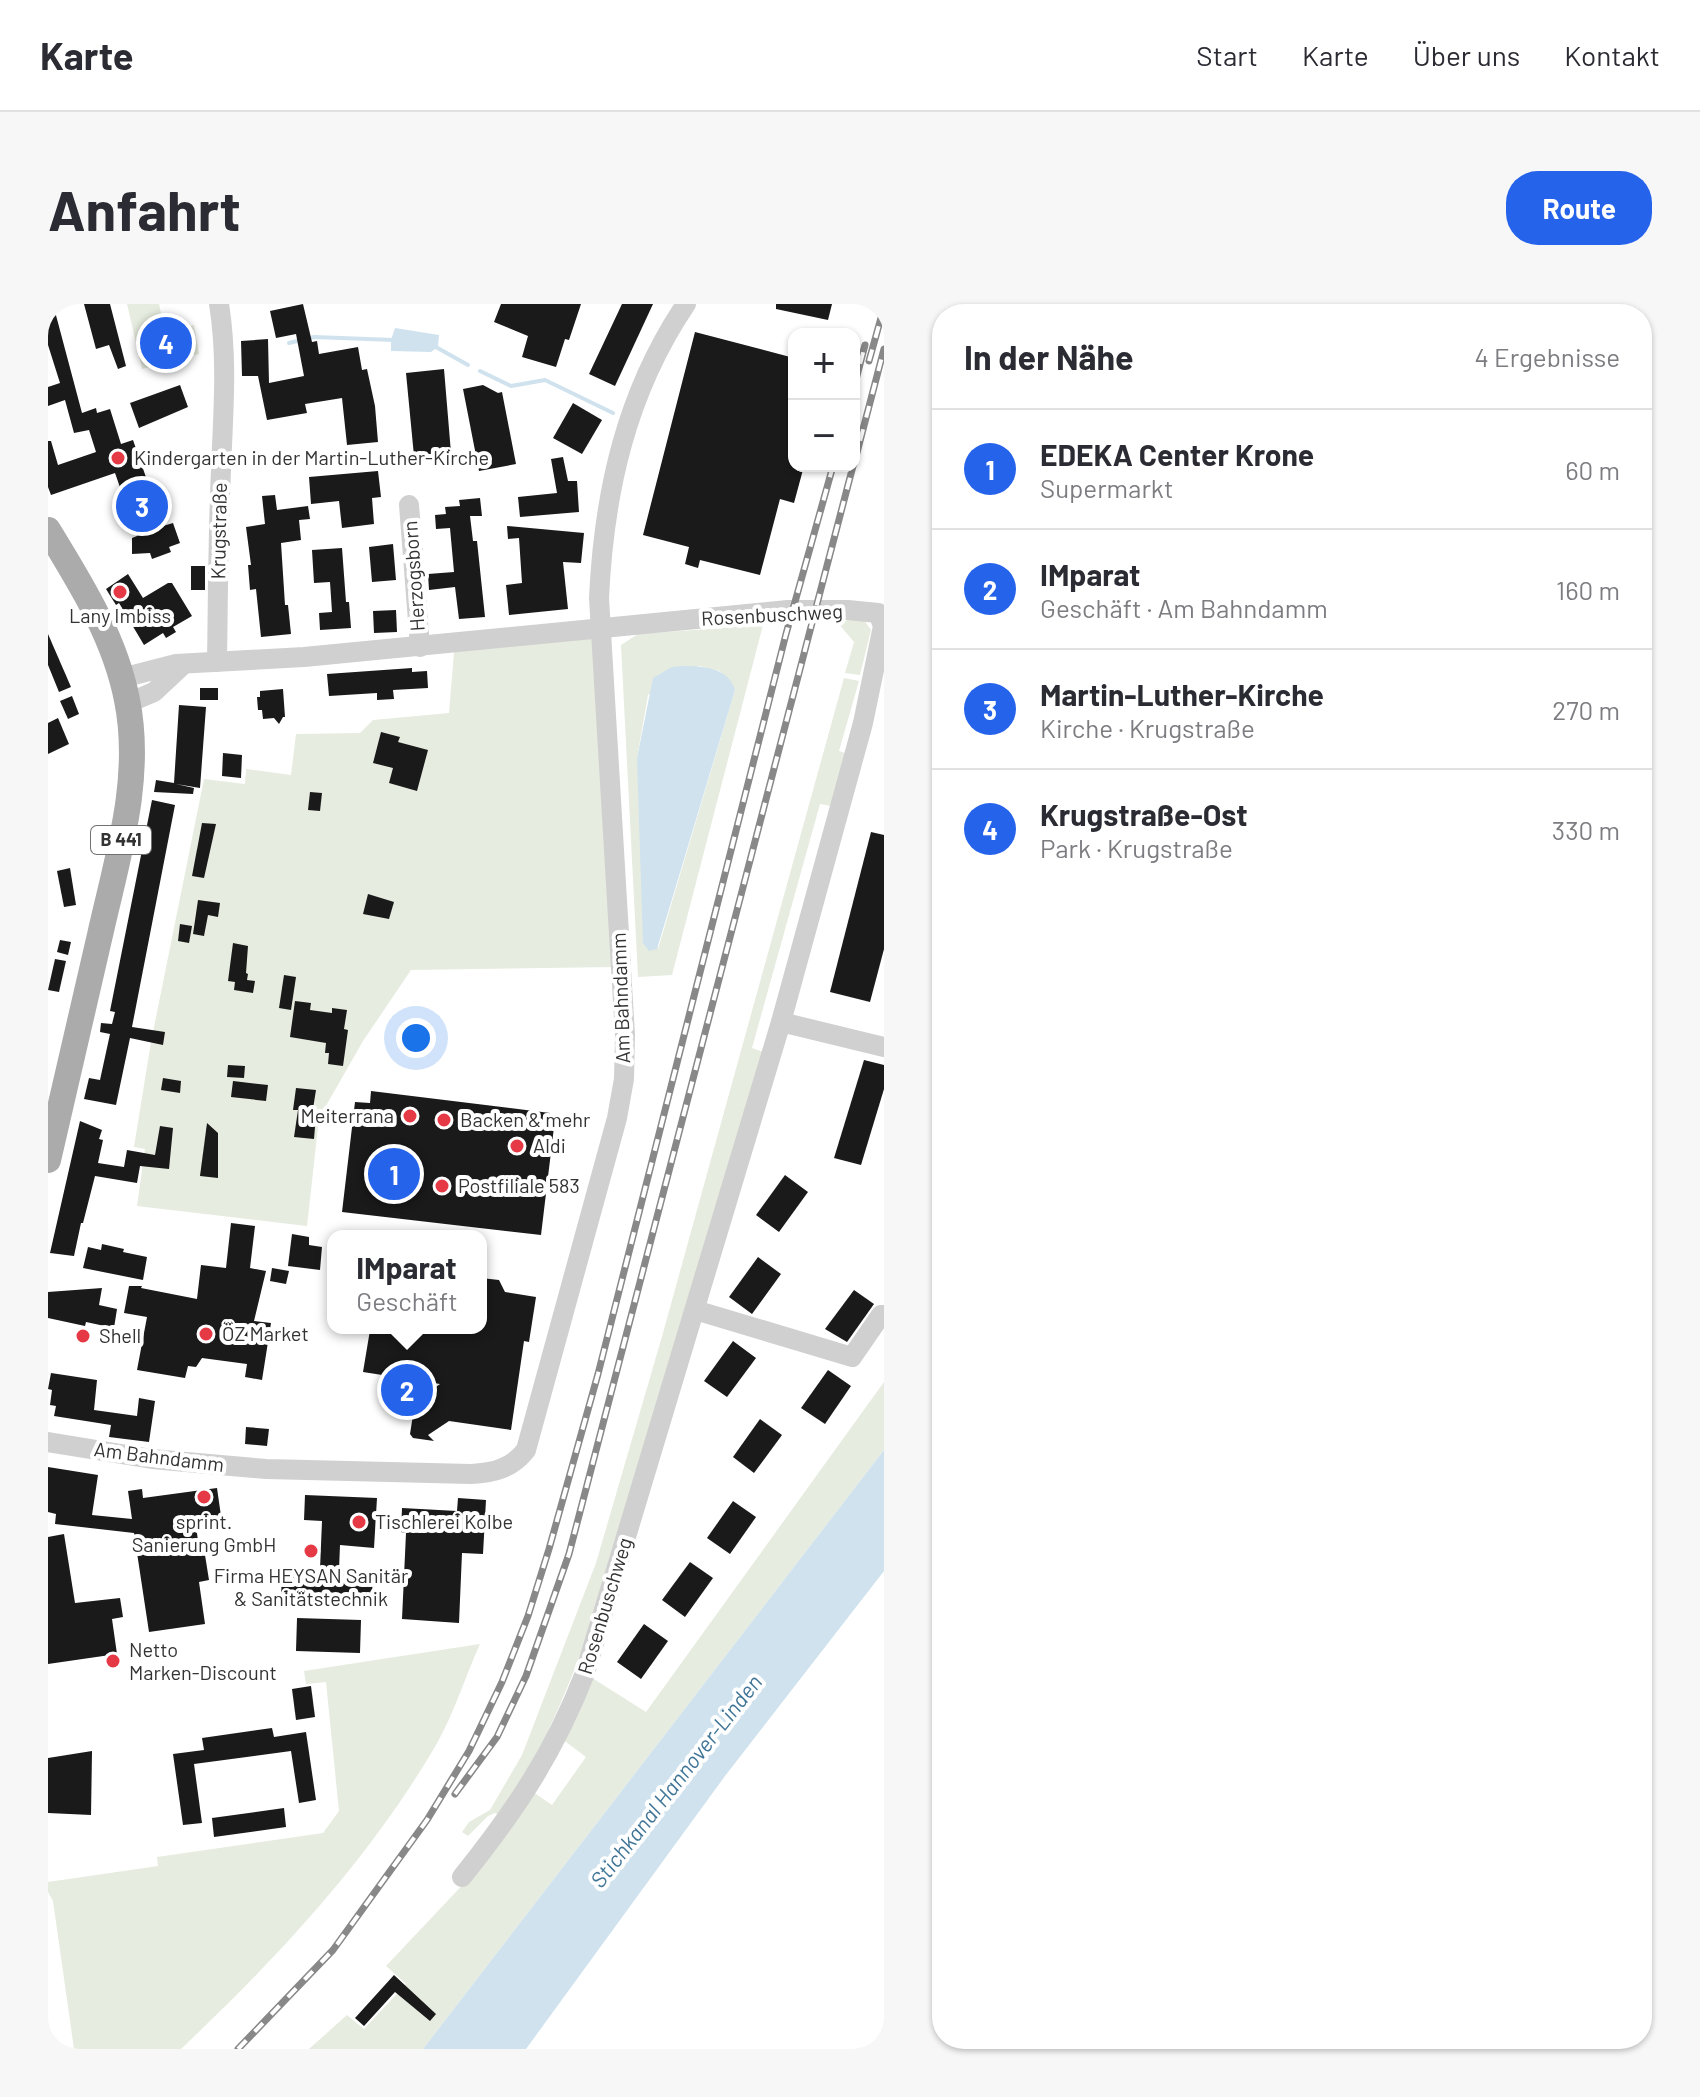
<!DOCTYPE html>
<html lang="de">
<head>
<meta charset="utf-8">
<style>
  body { margin:0; font-family:Barlow,sans-serif; background:#f7f7f7; color:#2b2b33 }
  .controls { position:absolute; right:24px; top:24px; display:grid; overflow:hidden; border-radius:16px; box-shadow:0 2px 6px #0004 }
  .controls button { width:72px; height:72px; display:grid; place-items:center; padding:0; border:0; border-bottom:2px solid #e1e1e2; background:#fff; color:#2b2b33; font:40px sans-serif }
  .you { position:absolute; left:368px; top:734px; width:28px; height:28px; margin:-20px; border:6px solid #fff; border-radius:50%; background:#1a73e8; box-shadow:0 0 0 12px #1a73e833 }
  .badge { display:grid; place-items:center; width:52px; height:52px; border-radius:50%; background:#2563eb; color:#fff; font-size:26px; font-weight:700 }
  .pin { position:absolute; translate:-50% -50%; border:4px solid #fff; box-shadow:0 2px 8px #0006 }
  .popup { position:absolute; left:279px; top:926px; width:160px; height:104px; box-sizing:border-box; display:grid; place-content:center; border-radius:16px; background:#fff; filter:drop-shadow(0 2px 6px #0005); font-size:26px; white-space:nowrap; color:#7c7c81 }
  .popup b { font-size:30px; color:#2b2b33 }
  .popup::after { content:''; position:absolute; left:50%; top:100%; margin-left:-16px; border:16px solid transparent; border-top-color:#fff }
  .list { margin:0; padding:0; list-style:none }
  h2 { display:flex; justify-content:space-between; align-items:center; height:104px; margin:0; padding:0 32px; font-size:34px }
  h2 small { font-size:26px; font-weight:400; color:#7c7c81 }
  .list li { display:grid; grid-template-columns:52px 1fr auto; gap:24px; align-items:center; box-sizing:border-box; height:120px; padding:0 32px; border-top:2px solid #e1e1e2 }
  .list b { display:block; font-size:30px; white-space:nowrap }
  .list p { margin:0; font-size:26px; white-space:nowrap; color:#7c7c81 }
  .list em { font-size:26px; font-style:normal; color:#7c7c81 }
  .map { position:relative; flex:none; width:836px; height:1745px; overflow:hidden; border-radius:32px }
  header { display:flex; align-items:center; gap:48px; box-sizing:border-box; height:112px; padding:0 40px; background:#fff; border-bottom:2px solid #e1e1e2 }
  header strong { font-size:38px }
  nav { display:flex; gap:44px; margin-inline-start:auto; font-size:28px }
  .intro { display:flex; align-items:center; justify-content:space-between; box-sizing:border-box; height:192px; padding:0 48px }
  h1 { margin:0; font-size:56px }
  .button { padding:20px 36px; border-radius:32px; background:#2563eb; color:#fff; font-size:28px; font-weight:700 }
  main { display:flex; gap:48px; padding:0 48px }
  aside { flex:1; background:#fff; border-radius:32px; box-shadow:0 2px 6px #0004 }
  .map>svg:first-child { display:block }
  .green { fill:#e6ecdf; fill-rule:evenodd }
  .water { fill:#cfe2ee }
  .lines { fill:none; stroke-linecap:round; stroke-linejoin:round }
  .stream { stroke:#cfe2ee; stroke-width:4 }
  .building { fill:#1a1a1a }
  .minor { stroke:#d0d0d0; stroke-width:20 }
  .major { stroke:#ababab; stroke-width:26 }
  .rail-casing { stroke:#888; stroke-width:7 }
  .rail { stroke:#fff; stroke-width:4; stroke-dasharray:12; stroke-linecap:butt }
  .poi-dot { fill:#e63946; stroke:#fff; stroke-width:3 }
  .labels { text-anchor:middle; stroke-width:8; stroke-linejoin:round; paint-order:stroke }
  .shield { fill:#fff; stroke:#707070; stroke-width:2 }
  .shield-label { font-size:18px; font-weight:bold; fill:#333 }
  .poi-label { font-size:20px; fill:#333; stroke:#fff; text-anchor:start }
  .street-label { font-size:20px; fill:#333; stroke:#fff }
  .water-label { font-size:22px; font-style:italic; fill:#3f7597; stroke:#fff }
</style>
</head>
<body>
<header>
<strong>Karte</strong>
<nav><a>Start</a><a>Karte</a><a>Über uns</a><a>Kontakt</a></nav>
</header>
<div class="intro"><h1>Anfahrt</h1><a class="button">Route</a></div>
<main>
<div class="map">
<svg width="836" height="1745" viewBox="0 0 836 1745">
  <rect width="100%" height="100%" fill="#fff"/>
  <g class="green">
    <path d="M79,0H111L117,29L146,21L151,50L94,65Z"/>
    <path d="M799,316H816L823,326L812,371L797,369L806,338L791,320Z"/>
    <path d="M715,321L624,671L590,673L573,341L590,330ZM651,362L672,367L687,386L610,645L589,454L600,391Z"/>
    <path d="M546,334L567,663L363,666L315,737L271,814L259,922L89,902L97,845L86,843L103,738L156,475L197,480L198,465L243,471L248,430L312,429L325,416L401,409L406,348Z"/>
    <path d="M796,374L811,377L791,447L797,449L783,502L772,500L704,744L715,748C677,877 639,1005 601,1134C562,1264 527,1398 453,1512L447,1509L440,1512L420,1532L414,1528L421,1518L442,1506L474,1451L548,1259L615,1029Z"/>
    <path d="M836,1078V1146L375,1745H261L299,1711L316,1725L358,1680L338,1662L422,1573L485,1488L504,1501L538,1453L514,1435L541,1372L598,1408Z"/>
    <path d="M432,1340C417,1373 406,1410 388,1441C320,1557 230,1653 133,1745H26L5,1597L0,1588V1578L110,1562L109,1553L275,1529L291,1507L278,1378L258,1380L256,1367Z"/>
  </g>
  <g class="water">
    <path d="M347,24L391,31L390,43L383,48L343,47V36Z"/>
    <path d="M636,362C657,362 680,364 687,386L609,645L601,647L595,639L589,454L605,374L624,363Z"/>
    <path d="M836,1146V1267L677,1472L478,1745H375Z"/>
  </g>
  <g class="lines">
    <g class="stream">
      <path d="M241,39L266,33L346,36"/>
      <path d="M386,42L420,61"/>
      <path d="M432,67L463,82L497,76L565,109"/>
    </g>
  </g>
  <g class="building">
    <path d="M0,0H5L34,109L48,104L49,109L62,105L73,140L85,136L115,222L125,219L132,239L121,243L123,248L104,255L102,249L84,250V234L89,232L67,169L3,191L0,183V137H3L10,161L48,148L41,126L26,129L17,96L0,102V83L12,79L0,41Z"/>
    <path d="M36,0H62L78,62L70,65L61,41L48,45Z"/>
    <path d="M255,0L264,38L269,37L271,50L310,43L314,66L319,65L327,102L330,138L299,141L294,94L257,100L259,109L219,116L210,72H194L193,37L220,35L221,79L256,72L248,30L228,34L222,7Z"/>
    <path d="M453,0H533L521,36L517,35L508,63L474,53L480,32L446,18Z"/>
    <path d="M574,0H605L567,82L541,70Z"/>
    <path d="M728,0H784L780,16L728,5Z"/>
    <path d="M647,28L746,54V139L742,153L746,154V162H756L746,199L732,195L712,271L652,256L650,264L637,260L641,243L595,231Z"/>
    <path d="M396,65L403,149L366,152L358,69Z"/>
    <path d="M132,81L140,103L91,124L82,99Z"/>
    <path d="M435,81L450,89L454,88L468,160L431,167L415,85Z"/>
    <path d="M525,99L554,116L534,150L505,134Z"/>
    <path d="M515,153L520,177H529L531,208L472,213L470,193L509,189L503,155Z"/>
    <path d="M330,167L333,193L324,194L326,220L294,224L291,197L263,200L261,173Z"/>
    <path d="M227,191L229,206L260,202L262,215L251,216L253,236L233,239L237,301H240L243,330L213,333L208,285L202,286L200,261H203L198,223L217,220L214,192Z"/>
    <path d="M432,194L434,212H422L425,237H429L437,313L411,315L407,283L381,286L380,270L406,268L402,224L388,225L387,211L398,210L397,203L412,202L411,196Z"/>
    <path d="M459,222L536,229L533,259L515,258L520,305L461,311L458,281L474,279L471,234L460,235Z"/>
    <path d="M345,240L348,276L324,278L321,243Z"/>
    <path d="M294,244L298,298H301L303,324L272,326L271,309L284,308L282,278L266,279L264,246Z"/>
    <rect x="143" y="262" width="14" height="24"/>
    <path d="M80,270L95,294L120,279H124L144,312L125,323L128,328L118,334L115,329L96,341L71,299L68,301L58,285Z"/>
    <path d="M348,306L349,328L326,329L325,307Z"/>
    <path d="M0,330L23,383L11,388L0,361Z"/>
    <path d="M364,364V368L379,367L380,384L345,386L346,395L329,396V389L281,392L279,370Z"/>
    <rect x="152" y="384" width="18" height="12"/>
    <path d="M235,385L237,413H235L231,420L226,414L215,415L214,406H210L209,393H212V387Z"/>
    <path d="M24,392L31,410L20,415L12,397Z"/>
    <path d="M131,401L158,403L152,484L128,480L146,484L145,490L106,488L108,476L126,479Z"/>
    <path d="M10,414L21,440L0,450V419Z"/>
    <path d="M333,428L352,433L350,438L380,446L369,487L341,479L345,464L325,459Z"/>
    <path d="M175,449L194,451L193,474L174,472Z"/>
    <path d="M262,488L274,489L272,507L260,506Z"/>
    <path d="M104,496L127,501L84,723L117,728L115,741L82,734L68,801L36,795L41,774L52,776L62,730L52,728L53,719L64,720L67,708L62,707Z"/>
    <path d="M154,519L168,520L156,574L144,572Z"/>
    <path d="M823,528L836,531V645L822,698L782,688Z"/>
    <path d="M22,564L28,601L16,603L9,567Z"/>
    <path d="M320,590L346,598L341,615L315,610Z"/>
    <path d="M150,596L172,599L170,613L160,611L156,632L145,630Z"/>
    <path d="M132,620L144,622L141,639L130,637Z"/>
    <path d="M12,636L23,638L20,651L9,648Z"/>
    <path d="M185,639L200,642L198,669L200,670L199,676L207,677L205,689L186,686L187,678L180,677Z"/>
    <path d="M7,655L18,657L11,688L0,686Z"/>
    <path d="M236,671L248,673L243,706L231,704Z"/>
    <path d="M247,697L263,699L262,706L284,709V704L299,706L296,725L300,726L295,762L280,760L281,749H277L278,739L242,733Z"/>
    <path d="M816,756L836,761V785L813,861L786,854Z"/>
    <path d="M180,761L197,762L196,774L179,773Z"/>
    <path d="M115,774L133,777L132,789L113,786Z"/>
    <path d="M185,777L220,781L218,797L183,793Z"/>
    <path d="M248,784L268,786L264,811H268L266,835L246,833L250,806H245Z"/>
    <path d="M323,787L502,809L501,822L506,823L493,931L294,908L307,798L322,799Z"/>
    <path d="M32,817L54,826L51,835L55,836L50,859L76,863L79,846L107,851L112,822L125,824L121,865L92,862L89,879L47,872L35,919H33L26,952L2,949Z"/>
    <path d="M159,819L170,829V874L152,872Z"/>
    <path d="M737,871L760,888L731,928L708,911Z"/>
    <path d="M183,919L207,922L202,964L218,967L206,1017L223,1019L214,1076L197,1073L199,1060L154,1054L148,1063L140,1062L137,1074L89,1066L99,1013L76,1009L81,982H94L93,984L149,995L153,961L178,964Z"/>
    <path d="M244,930L261,933V941L274,943L272,966L240,962Z"/>
    <path d="M54,940L76,945L75,948L99,953L95,976L35,964L40,943L53,946Z"/>
    <path d="M710,953L733,970L704,1010L681,993Z"/>
    <path d="M224,964L241,967L238,980L222,977Z"/>
    <path d="M433,974L451,976L457,988L488,993L481,1038L476,1037L463,1126L401,1117L380,1131L386,1137L365,1134L362,1130L367,1098L392,1080L315,1068L322,1026L347,1030V1024H433Z"/>
    <path d="M54,984L51,1001L69,1005L66,1024L38,1018L37,1022L0,1014V988Z"/>
    <path d="M806,986L826,1000L799,1038L777,1025Z"/>
    <path d="M685,1037L708,1054L679,1093L656,1077Z"/>
    <path d="M780,1066L803,1082L777,1120L753,1104Z"/>
    <path d="M3,1069L49,1076L46,1106L89,1112L91,1094L107,1097L101,1138L61,1133L63,1121L6,1112L8,1102L2,1101L4,1086L0,1085Z"/>
    <path d="M712,1115L734,1131L706,1169L685,1153Z"/>
    <path d="M198,1123L221,1125L219,1142L197,1140Z"/>
    <path d="M0,1163L50,1171L44,1211L84,1215L80,1187L94,1185L95,1194L169,1184L173,1212L147,1215L152,1251H157L161,1276L151,1278L157,1320L101,1328L86,1229L7,1220L8,1210L0,1208Z"/>
    <path d="M257,1191L329,1194L326,1244L292,1241L291,1266L325,1267L324,1293L248,1290L247,1297L233,1296L234,1264L272,1265L274,1217L256,1216Z"/>
    <path d="M410,1194L438,1196L435,1250L414,1249L411,1319L354,1315L358,1229L353,1228L354,1204L409,1207Z"/>
    <path d="M685,1197L708,1213L682,1250L659,1234Z"/>
    <path d="M16,1230L27,1299L72,1294L75,1313L64,1315L69,1350L0,1360V1233Z"/>
    <path d="M642,1258L665,1274L637,1313L614,1296Z"/>
    <path d="M249,1314L313,1316L312,1349L248,1347Z"/>
    <path d="M596,1320L620,1337L593,1375L569,1358Z"/>
    <path d="M263,1382L267,1413L248,1416L244,1385Z"/>
    <path d="M224,1424L226,1433L258,1428L268,1496L251,1499L243,1447L146,1460L154,1519L135,1521L125,1450L156,1446L154,1434Z"/>
    <path d="M44,1447L43,1511L0,1509V1454Z"/>
    <path d="M236,1504L238,1523L166,1533L164,1514Z"/>
    <path d="M346,1671L388,1710L382,1717L347,1688L316,1722L307,1714Z"/>
  </g>
  <g class="lines">
    <g class="minor">
      <path d="M361,201L372,343"/>
      <path d="M169,358C170,294 170,230 173,166C175,110 180,56 171,0"/>
      <path d="M74,374L128,360L256,353L740,306H800L830,309L835,322L815,419L733,718L537,1369C506,1449 467,1507 414,1573"/>
      <path d="M80,399L106,388L136,360"/>
      <path d="M733,718L836,743"/>
      <path d="M647,1006L804,1053L833,1011H836"/>
      <path d="M0,1138L104,1155L218,1165L423,1170C446,1169 464,1164 478,1146L569,814L576,775L577,731L551,294C556,188 578,89 638,0"/>
    </g>
    <path class="major" d="M0,226C33,280 67,334 79,396C95,475 69,555 52,631C34,706 17,781 0,856"/>
    <g class="rail-casing">
      <g id="rail">
        <path d="M821,57L836,3"/>
        <path d="M806,83L817,41"/>
        <path d="M806,160L836,45"/>
        <path d="M407,1490L449,1433L478,1372L521,1250L805,162"/>
        <path d="M190,1745L285,1646L379,1516L421,1447L454,1378L480,1312L501,1245L550,1070L738,330L785,162"/>
      </g>
    </g>
    <use href="#rail" class="rail"/>
  </g>
  <g class="poi-dot">
    <circle cx="70" cy="154" r="8"/>
    <circle cx="72" cy="288" r="8"/>
    <circle cx="362" cy="812" r="8"/>
    <circle cx="396" cy="816" r="8"/>
    <circle cx="469" cy="842" r="8"/>
    <circle cx="394" cy="882" r="8"/>
    <circle cx="158" cy="1030" r="8"/>
    <circle cx="35" cy="1032" r="8"/>
    <circle cx="156" cy="1193" r="8"/>
    <circle cx="311" cy="1218" r="8"/>
    <circle cx="263" cy="1247" r="8"/>
    <circle cx="65" cy="1357" r="8"/>
  </g>
  <g class="labels">
    <rect class="shield" x="43" y="522" width="60" height="28" rx="6"/>
    <g class="shield-label">
      <text x="73" y="542">B 441</text>
    </g>
    <g class="poi-label">
      <text x="86" y="161">Kindergarten in der Martin-Luther-Kirche</text>
      <text x="72" y="319" text-anchor="middle">Lany Imbiss</text>
      <text x="346" y="819" text-anchor="end">Meiterrana</text>
      <text x="412" y="823">Backen &amp; mehr</text>
      <text x="485" y="849">Aldi</text>
      <text x="410" y="889">Postfiliale 583</text>
      <text x="174" y="1037">ÖZ Market</text>
      <text x="51" y="1039">Shell</text>
      <text x="156" y="1225" text-anchor="middle">sprint.<tspan x="156" dy="23">Sanierung GmbH</tspan></text>
      <text x="327" y="1225">Tischlerei Kolbe</text>
      <text x="263" y="1279" text-anchor="middle">Firma HEYSAN Sanitär<tspan x="263" dy="23">&amp; Sanitätstechnik</tspan></text>
      <text x="81" y="1353">Netto<tspan x="81" dy="23">Marken-Discount</tspan></text>
    </g>
    <g class="street-label">
      <text transform="translate(171 227) rotate(-89)" y="7">Krugstraße</text>
      <text transform="translate(366 272) rotate(-94)" y="7">Herzogsborn</text>
      <text transform="translate(724 311) rotate(-3)" y="7">Rosenbuschweg</text>
      <text transform="translate(573 694) rotate(-92)" y="7">Am Bahndamm</text>
      <text transform="translate(111 1153) rotate(7)" y="7">Am Bahndamm</text>
      <text transform="translate(557 1302) rotate(-73)" y="7">Rosenbuschweg</text>
    </g>
    <g class="water-label">
      <text transform="translate(628 1477) rotate(-52)" y="8">Stichkanal Hannover-Linden</text>
    </g>
  </g>
</svg>
<div class="controls">
<button>+</button>
<button>−</button>
</div>
<div class="you"></div>
<div class="pin badge" style="left:346px;top:870px">1</div>
<div class="pin badge" style="left:359px;top:1086px">2</div>
<div class="popup"><b>IMparat</b>Geschäft</div>
<div class="pin badge" style="left:94px;top:202px">3</div>
<div class="pin badge" style="left:118px;top:39px">4</div>
</div>
<aside>
<h2>In der Nähe<small>4 Ergebnisse</small></h2>
<ul class="list">
<li><span class="badge">1</span><div><b>EDEKA Center Krone</b><p>Supermarkt</p></div><em>60 m</em></li>
<li><span class="badge">2</span><div><b>IMparat</b><p>Geschäft · Am Bahndamm</p></div><em>160 m</em></li>
<li><span class="badge">3</span><div><b>Martin-Luther-Kirche</b><p>Kirche · Krugstraße</p></div><em>270 m</em></li>
<li><span class="badge">4</span><div><b>Krugstraße-Ost</b><p>Park · Krugstraße</p></div><em>330 m</em></li>
</ul>
</aside>
</main>
</body>
</html>
